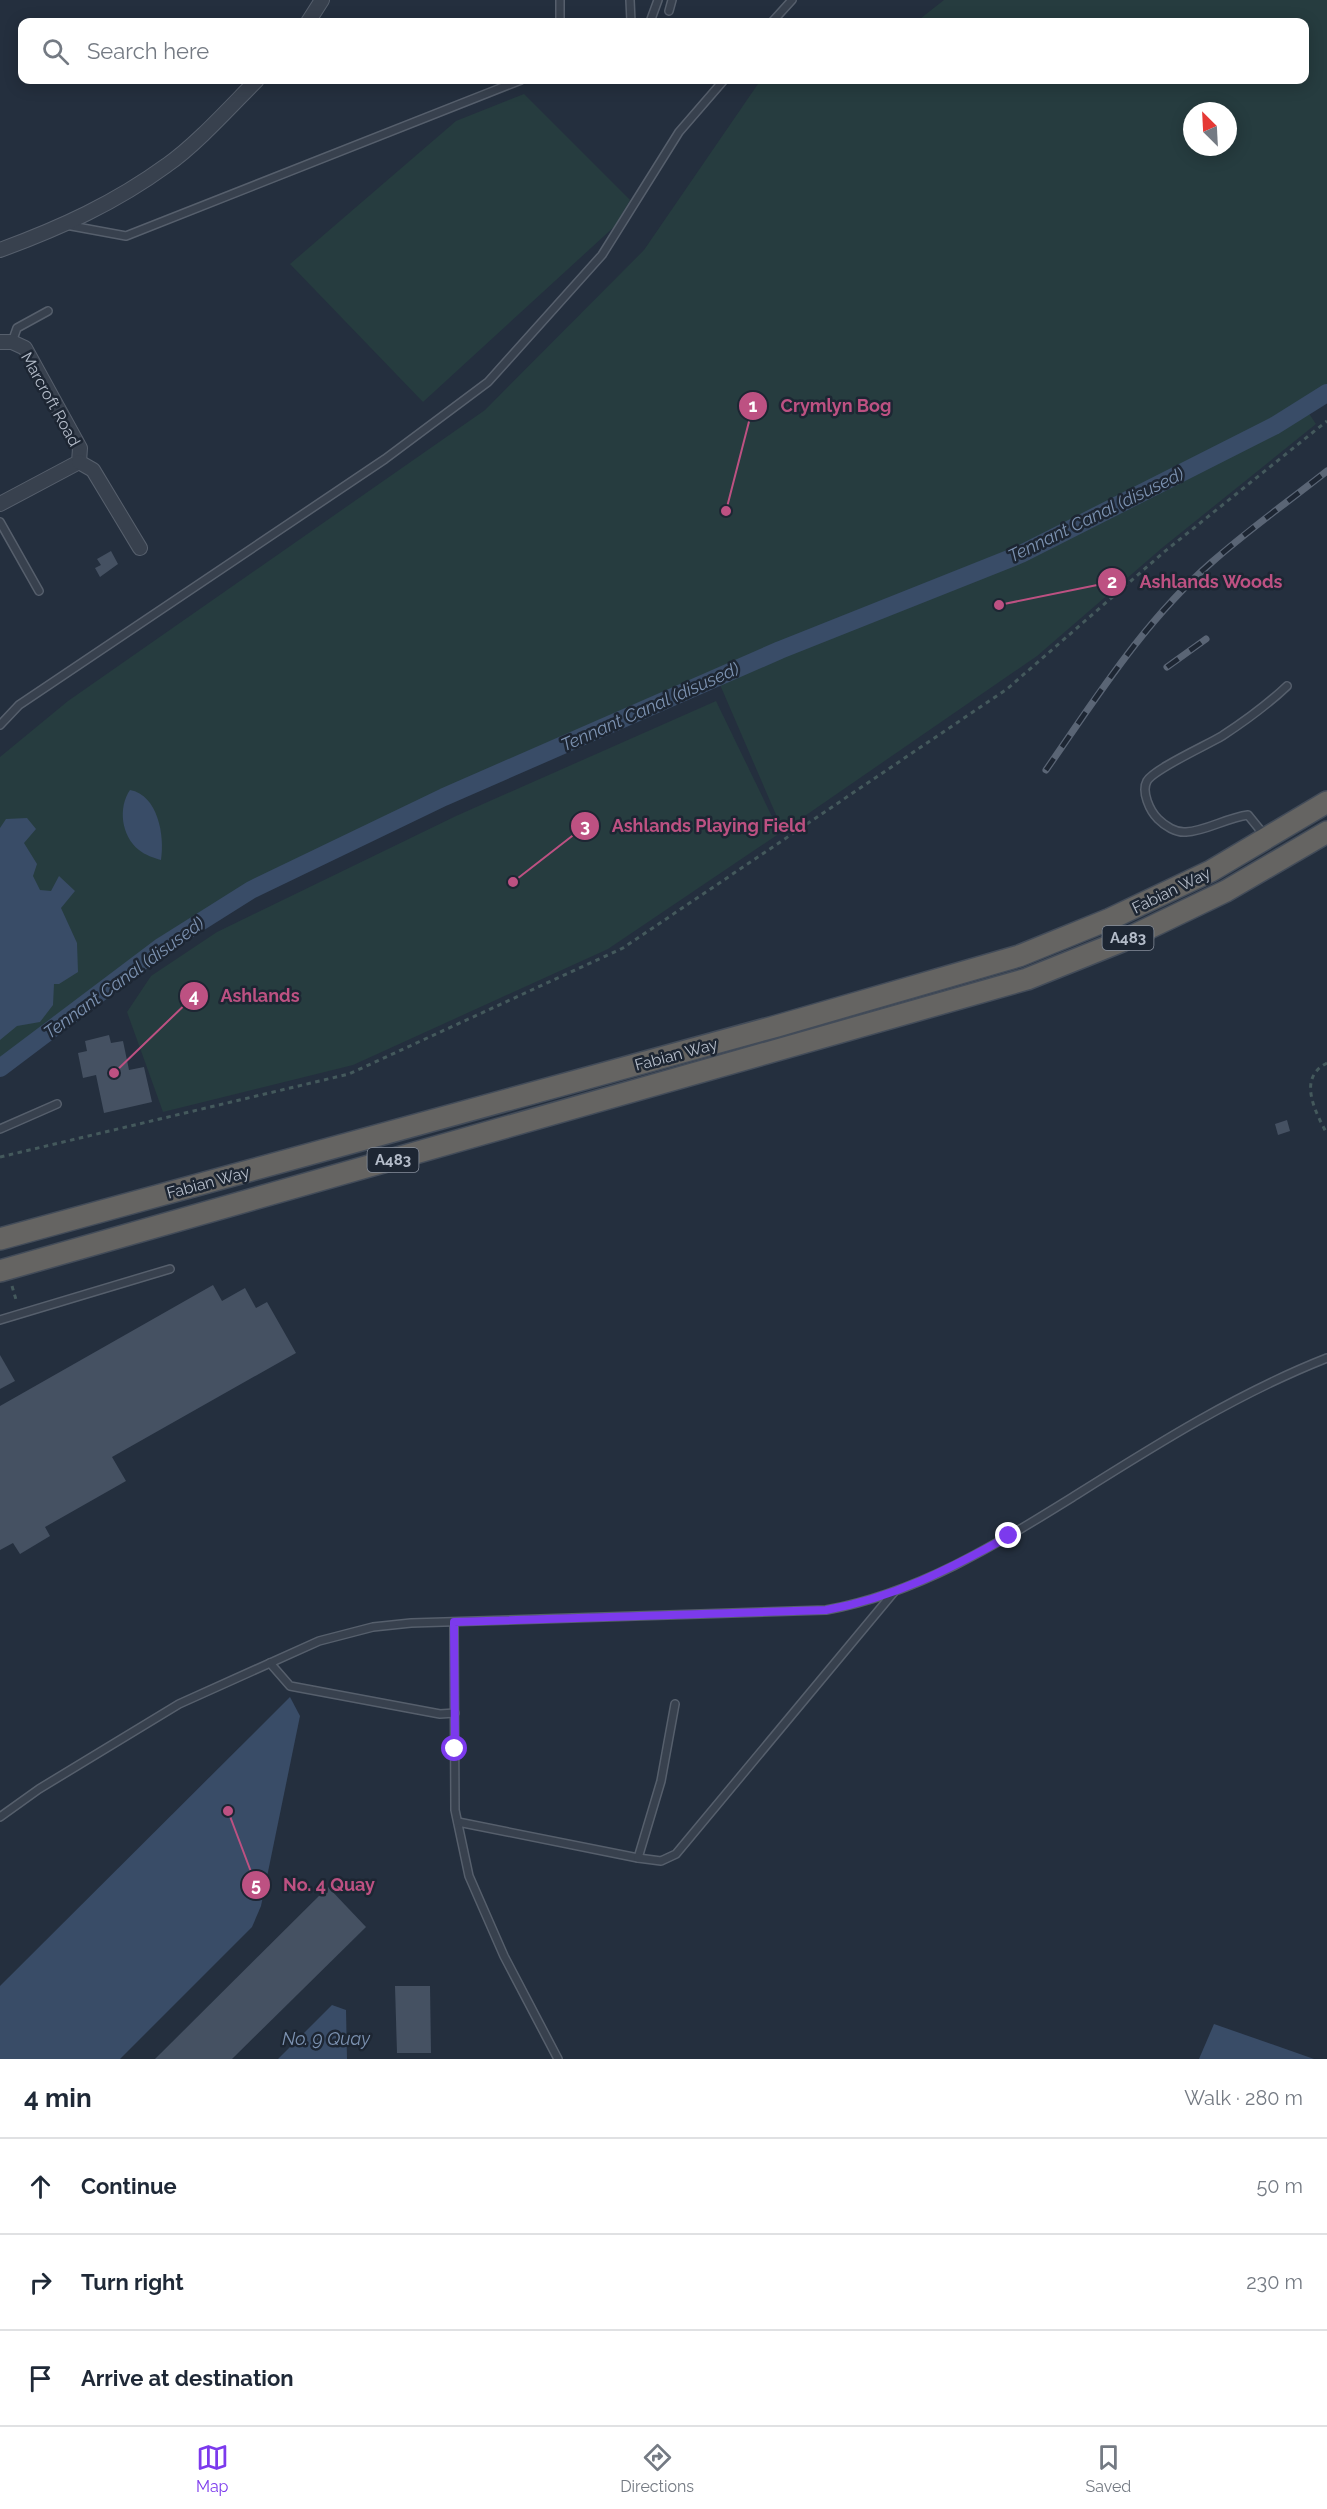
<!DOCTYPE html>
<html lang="en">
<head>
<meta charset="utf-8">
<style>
  body { margin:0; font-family:Raleway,sans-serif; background:#f6f6f7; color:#1f2937 }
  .compass { position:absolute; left:1183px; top:102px; width:54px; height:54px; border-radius:50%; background:#fff; box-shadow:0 3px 15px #0003; rotate:336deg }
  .stop { position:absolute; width:18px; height:18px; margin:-14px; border:4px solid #7c3aed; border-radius:50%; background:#fff }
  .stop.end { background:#7c3aed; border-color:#fff; box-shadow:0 2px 6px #0008 }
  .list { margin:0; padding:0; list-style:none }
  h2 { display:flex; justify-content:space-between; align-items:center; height:78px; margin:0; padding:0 24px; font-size:26px }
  h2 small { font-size:20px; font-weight:400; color:#747a83 }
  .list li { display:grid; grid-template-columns:39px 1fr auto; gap:18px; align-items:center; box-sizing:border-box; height:96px; padding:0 24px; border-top:2px solid #e0e1e3 }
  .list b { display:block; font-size:22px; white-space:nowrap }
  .list em { font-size:20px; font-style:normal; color:#747a83 }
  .icon { flex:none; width:33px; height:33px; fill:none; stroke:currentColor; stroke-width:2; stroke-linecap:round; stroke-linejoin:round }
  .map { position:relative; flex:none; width:1327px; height:2059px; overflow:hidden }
  .search { position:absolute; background:#fff; box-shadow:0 3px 15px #0003; left:18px; right:18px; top:18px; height:66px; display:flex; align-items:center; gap:15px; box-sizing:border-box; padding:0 21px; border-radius:12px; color:#747a83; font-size:22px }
  .sheet { height:366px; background:#fff }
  nav { display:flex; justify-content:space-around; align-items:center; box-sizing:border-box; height:84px; border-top:2px solid #e0e1e3; background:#fff; font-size:16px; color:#747a83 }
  nav a { display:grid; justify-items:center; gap:3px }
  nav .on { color:#7c3aed }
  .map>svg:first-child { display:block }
  .green { fill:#263c3f; fill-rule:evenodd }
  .water { fill:#394c67 }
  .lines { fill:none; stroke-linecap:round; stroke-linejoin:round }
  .canal { stroke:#394c67; stroke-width:18 }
  .building { fill:#455162 }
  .service-casing { stroke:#565f6c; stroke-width:10 }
  .minor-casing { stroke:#565f6c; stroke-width:16 }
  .trunk-casing { stroke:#434c59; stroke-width:24 }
  .path { stroke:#44595c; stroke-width:3; stroke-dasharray:4.5 4.5; stroke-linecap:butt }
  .service { stroke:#38414e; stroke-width:7 }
  .minor { stroke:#38414e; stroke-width:14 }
  .trunk { stroke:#656462; stroke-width:21 }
  .rail-casing { stroke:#5a6575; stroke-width:7 }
  .rail { stroke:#1d2633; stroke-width:4.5; stroke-dasharray:14; stroke-linecap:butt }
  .route { stroke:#7c3aed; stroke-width:8 }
  .labels { text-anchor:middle; stroke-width:5; stroke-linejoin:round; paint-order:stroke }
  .shield { fill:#1d2633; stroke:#878f9c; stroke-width:1.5 }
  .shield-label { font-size:15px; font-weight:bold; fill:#b4bcc9 }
  .street-label { font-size:16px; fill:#b4bcc9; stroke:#1d2633 }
  .water-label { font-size:18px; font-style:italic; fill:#7c92b1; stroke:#1d2633 }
  .leader { fill:none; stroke:#bd5182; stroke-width:2 }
  .callout-dot { fill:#bd5182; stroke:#1d2633; stroke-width:2 }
  .mark-label { font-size:18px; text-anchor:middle; font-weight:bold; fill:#fff }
  .callout-label { font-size:18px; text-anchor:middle; font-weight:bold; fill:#bd5182; stroke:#1d2633; stroke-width:5; stroke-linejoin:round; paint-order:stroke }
</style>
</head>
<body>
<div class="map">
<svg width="1327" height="2059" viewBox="0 0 1327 2059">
  <rect width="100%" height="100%" fill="#242f3e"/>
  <g class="green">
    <path d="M944,0H1327V393L1274,426L1021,554L780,650L444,797L251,890L162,946L0,1068V757L68,701L485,410L644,250L760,81L1304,80V22H916ZM1192,111H1228V147H1192Z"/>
    <path d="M524,94L630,200L615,226L423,402L290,264L456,121Z"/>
    <path d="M1306,409L1316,424L1162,548L1037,656L783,831L718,680L1022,557L1276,429Z"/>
    <path d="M716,701L780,833L608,949L353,1065L163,1112L127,1012L151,976L217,932L456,816Z"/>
  </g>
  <g class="water">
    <path d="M130,790C158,795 165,836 161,860C154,858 145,855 139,850C121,836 118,807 130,790Z"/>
    <path d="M27,818L36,829L24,843L37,864L33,876L40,890L51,891L59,876L75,891L61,908L77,943L78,972L59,984H54L53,1005L40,1022L17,1026L0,1040V828L6,819Z"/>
    <path d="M290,1697L300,1716L261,1906L252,1927L120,2059H0V1986Z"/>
    <path d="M332,2005L346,2010L347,2059H278Z"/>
    <path d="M1214,2024L1314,2059H1199Z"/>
  </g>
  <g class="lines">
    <path class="canal" d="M0,1068L162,946L251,890L444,797L780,650L1021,554L1274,426L1327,393"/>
  </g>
  <g class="building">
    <path d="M111,551L118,564L100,577L95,568L101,565L97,559Z"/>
    <path d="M109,1035L111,1043L123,1041L129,1070L144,1067L152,1102L104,1113L96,1075L83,1078L78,1053L87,1051L85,1041Z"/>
    <path d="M1287,1120L1290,1131L1278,1135L1275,1124Z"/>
    <path d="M213,1285L222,1301L245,1288L256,1308L267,1302L296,1353L112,1457L126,1481L45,1527L50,1536L20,1554L13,1543L0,1550V1406Z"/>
    <path d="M0,1355L15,1381L0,1389Z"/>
    <path d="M328,1887L366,1927L232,2059H155Z"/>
    <path d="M395,1986H430L431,2053H397Z"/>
  </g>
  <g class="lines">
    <g class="service-casing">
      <g id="service">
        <path d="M560,0V22"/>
        <path d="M630,0L631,22"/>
        <path d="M669,11L672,0"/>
        <path d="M650,22L658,0"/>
        <path d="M772,22L792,0"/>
        <path d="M66,225L126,236L521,80"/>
        <path d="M12,342L17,328L48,311"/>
        <path d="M0,522L39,591"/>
        <path d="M0,725L19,705L385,459L488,382L602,255L679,132L724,80"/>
        <path d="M1265,836L1248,815C1226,818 1206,831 1186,832C1176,833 1165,826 1158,819C1150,811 1141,792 1147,781C1154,769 1207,745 1222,736C1245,721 1267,705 1287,686"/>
        <path d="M0,1129L57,1104"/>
        <path d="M0,1320L170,1269"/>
        <path d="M454,1622L455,1810L469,1876L504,1956L558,2059"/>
        <path d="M270,1663L290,1686L440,1714L455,1713"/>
        <path d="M0,1817L39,1789L179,1704L319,1641L373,1627L411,1623L826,1610C919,1593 997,1544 1076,1495C1157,1444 1238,1393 1327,1358"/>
        <path d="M458,1822L638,1858L661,1861L676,1854L894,1592"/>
        <path d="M638,1858L661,1781L675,1704"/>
      </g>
    </g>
    <g class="minor-casing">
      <g id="minor">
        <path d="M308,22L322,0"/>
        <path d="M0,250C60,228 115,203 167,165C196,145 232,105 257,80"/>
        <path d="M0,342H12L25,348L80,448L79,462L0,504"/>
        <path d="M79,462L93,470L140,548"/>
      </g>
    </g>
    <g class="trunk-casing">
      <g id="trunk">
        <path d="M0,1239L777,1026L1019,956L1110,919L1211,871L1327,802"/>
        <path d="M0,1271L1027,979L1122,941L1226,891L1327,832"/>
      </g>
    </g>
    <g class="path">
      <path d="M1327,1063C1297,1078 1315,1111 1327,1134"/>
      <path d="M0,1157L349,1074L623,948L1007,689L1164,552L1327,421"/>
      <path d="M12,1286L17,1303"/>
    </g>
    <use href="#service" class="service"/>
    <use href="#minor" class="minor"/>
    <use href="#trunk" class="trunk"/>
    <g class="rail-casing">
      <g id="rail">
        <path d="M1167,667L1206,639"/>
        <path d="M1046,770C1096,698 1145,620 1212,562C1248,530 1289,501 1327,471"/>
      </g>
    </g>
    <use href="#rail" class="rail"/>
  </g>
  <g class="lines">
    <path class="route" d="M455,1749L454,1622L826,1610C893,1598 950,1569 1009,1536"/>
  </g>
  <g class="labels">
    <g class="shield">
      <rect x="1102.5" y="926" width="51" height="24" rx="4.5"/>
      <rect x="367.5" y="1148" width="51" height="24" rx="4.5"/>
    </g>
    <g class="shield-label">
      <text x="1128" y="943">A483</text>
      <text x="393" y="1165">A483</text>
    </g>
    <g class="street-label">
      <text transform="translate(51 399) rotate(61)" y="6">Marcroft Road</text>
      <text transform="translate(1171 890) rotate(-26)" y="6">Fabian Way</text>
      <text transform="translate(676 1054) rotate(-15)" y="6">Fabian Way</text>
      <text transform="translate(208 1182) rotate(-15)" y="6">Fabian Way</text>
    </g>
    <g class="water-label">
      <text transform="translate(1096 515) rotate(-26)" y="6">Tennant Canal (disused)</text>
      <text transform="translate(650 707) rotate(-24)" y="6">Tennant Canal (disused)</text>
      <text transform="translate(124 978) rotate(-36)" y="6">Tennant Canal (disused)</text>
      <text x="326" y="2045">No. 9 Quay</text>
    </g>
  </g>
  <path class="leader" d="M726 511L753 406M999 605L1112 582M513 882L585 826M114 1073L194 996M228 1811L256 1885"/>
  <g class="callout-dot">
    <circle cx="726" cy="511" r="6"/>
    <circle cx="999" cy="605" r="6"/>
    <circle cx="513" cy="882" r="6"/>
    <circle cx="114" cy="1073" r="6"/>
    <circle cx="228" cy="1811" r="6"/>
    <circle cx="753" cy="406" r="15"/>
    <circle cx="1112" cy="582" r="15"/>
    <circle cx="585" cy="826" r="15"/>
    <circle cx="194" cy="996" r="15"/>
    <circle cx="256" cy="1885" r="15"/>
  </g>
  <g class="mark-label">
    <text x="753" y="412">1</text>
    <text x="1112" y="588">2</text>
    <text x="585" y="832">3</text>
    <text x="194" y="1002">4</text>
    <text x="256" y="1891">5</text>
  </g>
  <g class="callout-label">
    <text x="836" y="412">Crymlyn Bog</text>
    <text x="1211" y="588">Ashlands Woods</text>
    <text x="709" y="832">Ashlands Playing Field</text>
    <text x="260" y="1002">Ashlands</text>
    <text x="329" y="1891">No. 4 Quay</text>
  </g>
</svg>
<svg class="compass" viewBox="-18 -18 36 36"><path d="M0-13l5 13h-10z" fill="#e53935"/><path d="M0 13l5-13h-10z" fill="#747a83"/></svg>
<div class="stop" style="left:455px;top:1749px"></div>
<div class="stop end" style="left:1009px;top:1536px"></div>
<div class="search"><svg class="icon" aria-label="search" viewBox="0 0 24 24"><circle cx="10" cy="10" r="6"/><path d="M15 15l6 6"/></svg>Search here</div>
</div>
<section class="sheet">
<h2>4 min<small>Walk · 280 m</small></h2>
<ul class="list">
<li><svg class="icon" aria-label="ahead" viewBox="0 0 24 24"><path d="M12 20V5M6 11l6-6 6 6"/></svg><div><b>Continue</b></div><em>50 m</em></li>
<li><svg class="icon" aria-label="right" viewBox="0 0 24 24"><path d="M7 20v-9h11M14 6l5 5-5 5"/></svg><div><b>Turn right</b></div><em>230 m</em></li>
<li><svg class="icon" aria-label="arrive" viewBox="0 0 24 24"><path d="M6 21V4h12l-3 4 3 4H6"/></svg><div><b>Arrive at destination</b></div></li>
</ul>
</section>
<nav>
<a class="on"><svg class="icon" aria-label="map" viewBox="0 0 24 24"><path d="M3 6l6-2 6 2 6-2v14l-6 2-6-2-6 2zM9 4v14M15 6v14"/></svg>Map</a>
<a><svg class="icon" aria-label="directions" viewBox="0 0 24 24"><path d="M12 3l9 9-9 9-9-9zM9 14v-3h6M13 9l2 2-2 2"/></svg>Directions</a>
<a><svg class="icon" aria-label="saved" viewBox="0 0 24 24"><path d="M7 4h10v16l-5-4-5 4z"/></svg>Saved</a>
</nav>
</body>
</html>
